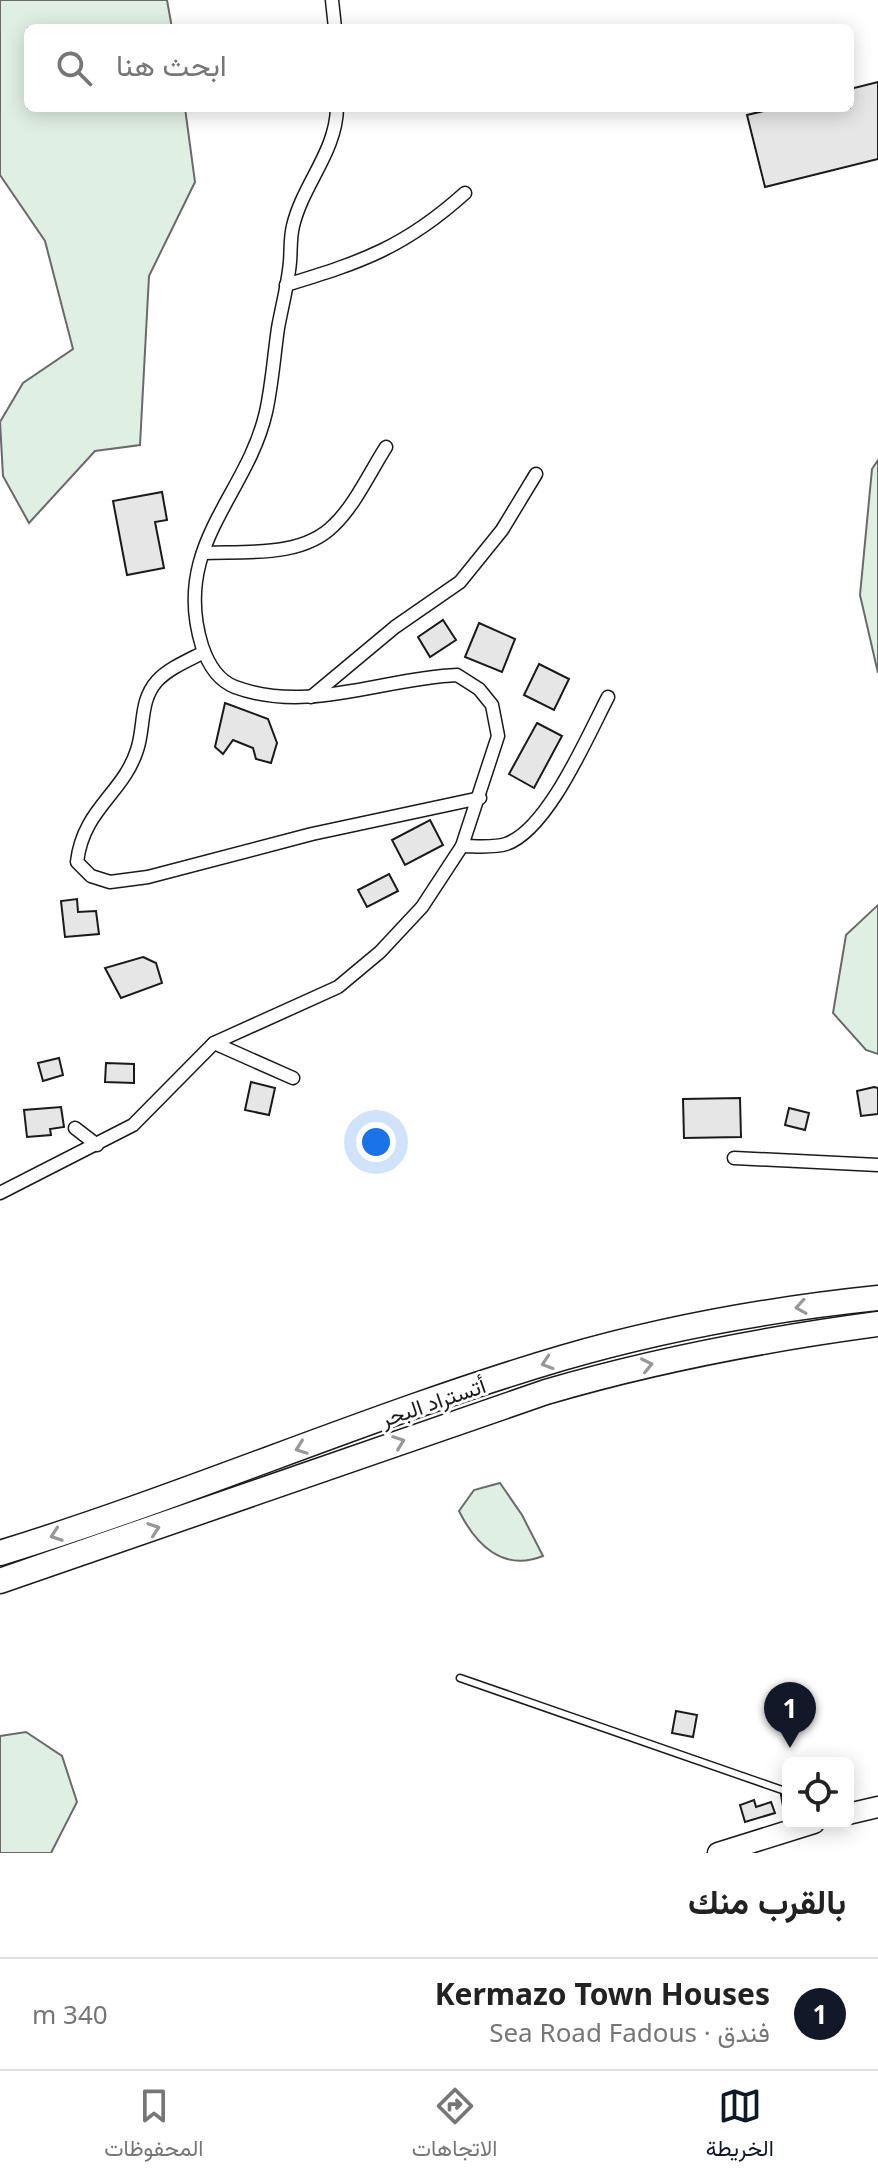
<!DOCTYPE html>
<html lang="ar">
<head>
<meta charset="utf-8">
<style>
  body { margin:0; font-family:"Noto Sans",Vazirmatn,sans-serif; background:#f2f2f2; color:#222; direction:rtl }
  .controls { position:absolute; right:24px; bottom:24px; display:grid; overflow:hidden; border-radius:12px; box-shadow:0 4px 20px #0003 }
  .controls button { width:72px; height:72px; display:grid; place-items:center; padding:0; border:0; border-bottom:2px solid #e0e0e0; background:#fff; color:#222; font:40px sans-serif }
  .you { position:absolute; left:376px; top:1142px; width:28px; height:28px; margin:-20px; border:6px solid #fff; border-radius:50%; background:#1a73e8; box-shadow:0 0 0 12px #1a73e833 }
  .badge { display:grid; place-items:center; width:52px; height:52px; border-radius:50%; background:#111827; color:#fff; font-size:26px; font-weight:700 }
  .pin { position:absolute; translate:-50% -66px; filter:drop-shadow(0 2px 4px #0008) }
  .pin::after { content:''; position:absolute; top:42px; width:28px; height:24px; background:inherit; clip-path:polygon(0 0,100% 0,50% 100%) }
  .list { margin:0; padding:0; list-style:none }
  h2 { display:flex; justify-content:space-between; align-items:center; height:104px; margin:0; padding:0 32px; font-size:34px }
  h2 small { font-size:26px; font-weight:400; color:#767676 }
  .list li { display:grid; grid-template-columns:52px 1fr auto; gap:24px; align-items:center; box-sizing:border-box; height:112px; padding:0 32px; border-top:2px solid #e0e0e0 }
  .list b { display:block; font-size:30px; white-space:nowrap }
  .list p { margin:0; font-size:26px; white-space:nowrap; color:#767676 }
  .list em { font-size:26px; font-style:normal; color:#767676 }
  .icon { flex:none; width:44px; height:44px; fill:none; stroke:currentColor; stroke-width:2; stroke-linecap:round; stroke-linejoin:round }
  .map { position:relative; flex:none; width:878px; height:1853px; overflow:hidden; direction:ltr }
  .search { position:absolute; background:#fff; box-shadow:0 4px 20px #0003; left:24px; right:24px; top:24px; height:88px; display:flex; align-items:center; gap:20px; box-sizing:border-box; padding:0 28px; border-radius:12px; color:#767676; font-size:30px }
  .sheet { height:216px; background:#fff }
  nav { display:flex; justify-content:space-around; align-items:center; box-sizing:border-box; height:112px; border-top:2px solid #e0e0e0; background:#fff; font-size:22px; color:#767676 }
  nav a { display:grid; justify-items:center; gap:4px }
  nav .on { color:#111827 }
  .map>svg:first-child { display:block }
  .green { fill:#e0efe3; stroke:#6a6a6a; stroke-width:2 }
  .building { fill:#e6e6e6; stroke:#1a1a1a; stroke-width:2 }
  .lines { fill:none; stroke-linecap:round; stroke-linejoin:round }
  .lane-casing { stroke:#1a1a1a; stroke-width:9 }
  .street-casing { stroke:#1a1a1a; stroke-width:15 }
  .primary-casing { stroke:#1a1a1a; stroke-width:23 }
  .highway-casing { stroke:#1a1a1a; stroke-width:27 }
  .lane { stroke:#fff; stroke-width:6 }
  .street { stroke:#fff; stroke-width:12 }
  .primary { stroke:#fff; stroke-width:20 }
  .highway { stroke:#fff; stroke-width:24 }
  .oneway { stroke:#989898 }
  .labels { text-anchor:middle; stroke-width:6; stroke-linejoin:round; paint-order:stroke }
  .street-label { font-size:22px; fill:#1a1a1a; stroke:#fff }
</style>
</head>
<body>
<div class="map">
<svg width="878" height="1853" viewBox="0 0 878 1853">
  <rect width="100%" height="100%" fill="#fff"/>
  <g class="green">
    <path d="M0,0H167L172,28H28V108H185L195,182L149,276L140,445L95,451L29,523L3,476L0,422L23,383L73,349L45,241L0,175Z"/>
    <path d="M878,460V673L860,595L872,469Z"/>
    <path d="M878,905V1054L866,1050L833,1013L846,935Z"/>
    <path d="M500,1483L522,1515L543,1556C503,1572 476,1545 459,1511L474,1490Z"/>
    <path d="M26,1732L62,1756L77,1802L51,1853H0V1736Z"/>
  </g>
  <g class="building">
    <path d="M878,82V159L765,187L747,115L776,108H850V89Z"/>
    <path d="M162,492L167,520L155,522L164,568L127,575L113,501Z"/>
    <path d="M443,620L456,640L430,657L418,637Z"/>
    <path d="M479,623L515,639L502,672L465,657Z"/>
    <path d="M539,664L569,679L554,710L524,695Z"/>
    <path d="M225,703L268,719L277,743L271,763L256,759L253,748L233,740L223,754L215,747Z"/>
    <path d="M537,723L562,736L534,788L509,774Z"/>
    <path d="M430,820L443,845L405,865L392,840Z"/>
    <path d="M389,874L398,891L367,907L358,890Z"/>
    <path d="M77,899L78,912L96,911L99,934L65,937L61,901Z"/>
    <path d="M143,957L156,963L162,983L121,998L105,968Z"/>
    <path d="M59,1058L63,1075L43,1081L38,1063Z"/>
    <path d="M106,1063L134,1064V1083L105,1082Z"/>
    <path d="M251,1082L275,1088L269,1115L245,1110Z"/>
    <path d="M874,1087L878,1088V1114L861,1116L857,1091Z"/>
    <path d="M740,1098L741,1137L684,1138L683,1099Z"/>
    <path d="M61,1107L64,1127L50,1129L51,1135L27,1137L24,1110Z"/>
    <path d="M789,1108L809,1113L805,1130L785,1125Z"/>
    <path d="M676,1711L697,1715L693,1737L672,1733Z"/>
    <path d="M781,1795L788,1798V1817L785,1818Z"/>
    <path d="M754,1800L756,1807L771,1802L775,1813L745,1822L740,1805Z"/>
  </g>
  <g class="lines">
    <g class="lane-casing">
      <path id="lane" d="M460,1678L788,1792"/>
    </g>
    <g class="street-casing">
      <g id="street">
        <path d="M332,0L335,28"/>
        <path d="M286,285C362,262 405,247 465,193"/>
        <path d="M203,553C245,551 302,558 334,525C355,505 370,472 386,447"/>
        <path d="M204,652C189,660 169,668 157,681C139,701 145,727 137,750C123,794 83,809 77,862L91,876L110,882L148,877L312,834L480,798"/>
        <path d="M311,697L395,627L460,582L502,530L536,474"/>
        <path d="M462,846C475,846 494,848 506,844C548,830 588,735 608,697"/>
        <path d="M214,1043L293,1078"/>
        <path d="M75,1128L97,1145"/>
        <path d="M734,1158L878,1165"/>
        <path d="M0,1193L133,1125L214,1043L338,987L380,952L422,907L462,846L498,736L492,705L479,689L457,675C383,678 308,714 235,687C217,680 208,664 202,646C171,546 247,496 266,412C272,385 274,356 278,328C282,306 288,284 290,262C291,250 290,238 293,226C303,184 336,152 337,108"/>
      </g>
    </g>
    <g class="primary-casing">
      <g id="primary">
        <path d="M848,1814L878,1807"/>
        <path d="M718,1853L814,1823"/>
      </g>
    </g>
    <g class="highway-casing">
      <g id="highway">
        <path d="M0,1553C189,1495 372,1414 562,1358C665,1328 772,1309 878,1298"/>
        <path d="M0,1581L546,1392C655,1360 766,1339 878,1324"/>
      </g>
    </g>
    <use href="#lane" class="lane"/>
    <use href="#street" class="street"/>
    <use href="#primary" class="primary"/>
    <use href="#highway" class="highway"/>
  </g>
  <defs><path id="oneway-chevron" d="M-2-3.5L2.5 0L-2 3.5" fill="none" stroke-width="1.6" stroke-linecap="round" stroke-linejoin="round" transform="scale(2)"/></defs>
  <g class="oneway">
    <use href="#oneway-chevron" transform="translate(801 1307) rotate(171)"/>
    <use href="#oneway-chevron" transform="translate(547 1363) rotate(162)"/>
    <use href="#oneway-chevron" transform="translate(647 1365) rotate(-12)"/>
    <use href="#oneway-chevron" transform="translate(399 1442) rotate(-20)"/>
    <use href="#oneway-chevron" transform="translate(301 1448) rotate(160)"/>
    <use href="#oneway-chevron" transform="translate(154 1529) rotate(-19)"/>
    <use href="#oneway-chevron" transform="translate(56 1535) rotate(161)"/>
  </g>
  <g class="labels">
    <g class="street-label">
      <text transform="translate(433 1402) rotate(-19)" y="8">أتستراد البحر</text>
    </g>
  </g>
</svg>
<div class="controls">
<button><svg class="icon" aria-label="locate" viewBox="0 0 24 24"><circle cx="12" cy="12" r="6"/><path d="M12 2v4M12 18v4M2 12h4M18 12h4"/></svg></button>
</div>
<div class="you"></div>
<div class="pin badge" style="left:790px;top:1748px">1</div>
<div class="search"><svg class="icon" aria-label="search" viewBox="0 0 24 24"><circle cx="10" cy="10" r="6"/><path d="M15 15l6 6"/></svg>ابحث هنا</div>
</div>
<section class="sheet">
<h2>بالقرب منك<small></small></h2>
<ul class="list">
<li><span class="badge">1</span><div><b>Kermazo Town Houses</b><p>فندق · Sea Road Fadous</p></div><em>340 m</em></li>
</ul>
</section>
<nav>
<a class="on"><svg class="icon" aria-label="map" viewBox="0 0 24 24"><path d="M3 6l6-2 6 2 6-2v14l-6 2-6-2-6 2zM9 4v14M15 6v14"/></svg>الخريطة</a>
<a><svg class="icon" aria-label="directions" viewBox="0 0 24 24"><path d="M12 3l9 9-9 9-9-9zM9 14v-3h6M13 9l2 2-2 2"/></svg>الاتجاهات</a>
<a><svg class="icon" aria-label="saved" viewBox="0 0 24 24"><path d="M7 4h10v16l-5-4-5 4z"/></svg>المحفوظات</a>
</nav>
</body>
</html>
